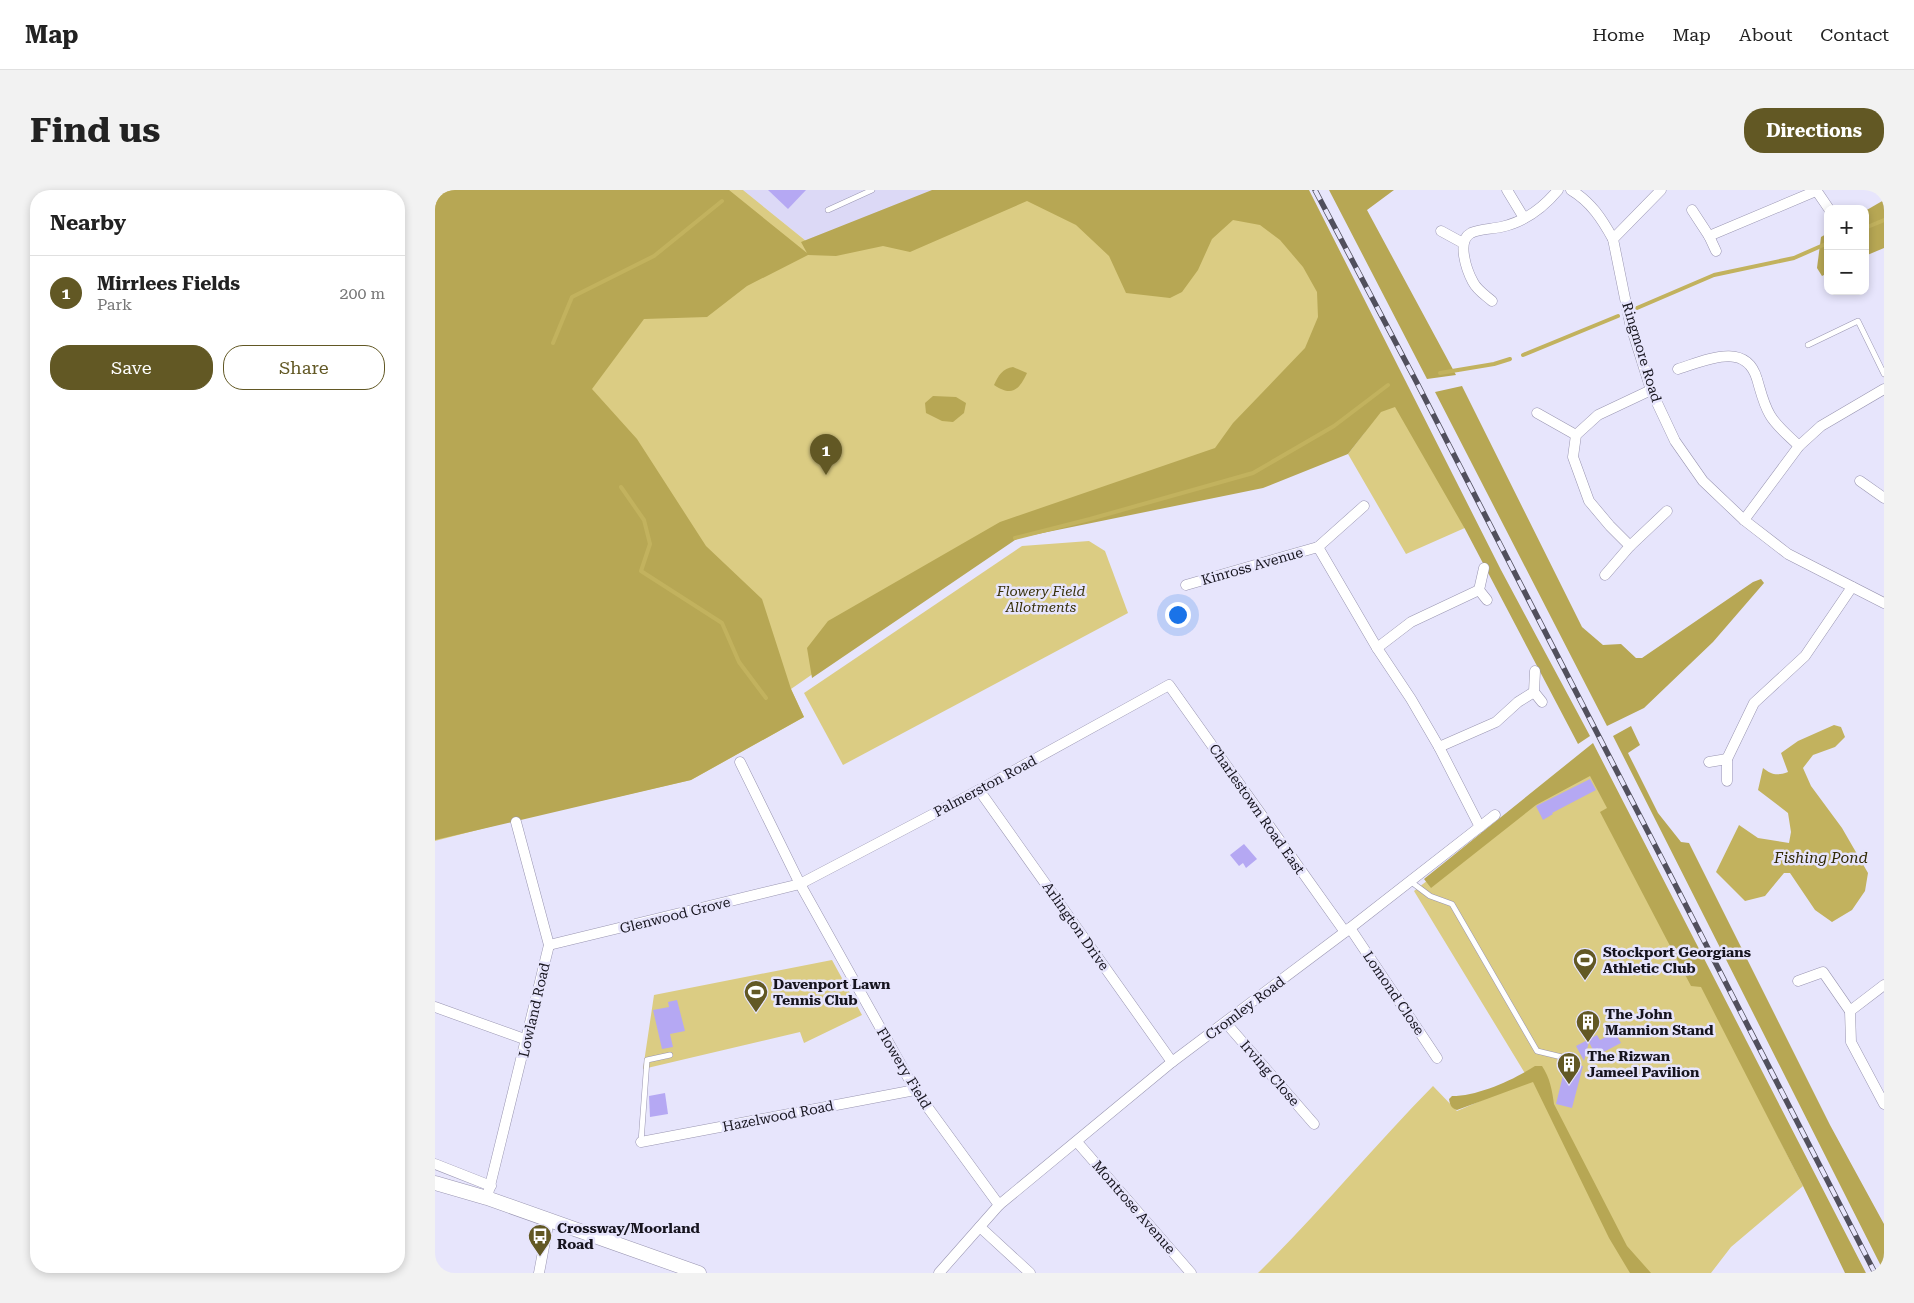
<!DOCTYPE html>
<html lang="en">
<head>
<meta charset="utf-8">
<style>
  body { margin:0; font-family:"Roboto Serif",serif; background:#f2f2f2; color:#222 }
  .controls { position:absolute; right:15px; top:15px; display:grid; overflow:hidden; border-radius:10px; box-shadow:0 2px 8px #0003 }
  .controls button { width:45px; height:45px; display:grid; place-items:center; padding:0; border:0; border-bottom:1px solid #e0e0e0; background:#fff; color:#222; font:25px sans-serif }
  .you { position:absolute; left:742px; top:424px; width:18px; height:18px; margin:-12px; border:4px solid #fff; border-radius:50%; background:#1a73e8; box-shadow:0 0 0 8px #1a73e833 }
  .badge { display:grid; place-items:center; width:32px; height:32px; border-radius:50%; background:#625824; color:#fff; font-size:16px; font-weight:700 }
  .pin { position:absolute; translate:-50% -41px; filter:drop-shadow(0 1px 2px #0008) }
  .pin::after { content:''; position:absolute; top:26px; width:18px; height:15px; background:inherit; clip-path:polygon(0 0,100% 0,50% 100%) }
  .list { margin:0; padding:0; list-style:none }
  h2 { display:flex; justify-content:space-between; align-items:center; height:65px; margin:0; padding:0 20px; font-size:21px }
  h2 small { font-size:16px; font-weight:400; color:#767676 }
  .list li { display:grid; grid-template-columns:32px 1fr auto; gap:15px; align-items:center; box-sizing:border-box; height:75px; padding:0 20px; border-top:1px solid #e0e0e0 }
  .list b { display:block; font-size:19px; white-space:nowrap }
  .list p { margin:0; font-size:16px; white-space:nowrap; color:#767676 }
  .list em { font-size:16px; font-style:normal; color:#767676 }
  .actions { display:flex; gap:10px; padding:15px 20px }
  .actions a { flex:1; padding:11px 0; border:1px solid #625824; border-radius:20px; text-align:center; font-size:18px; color:#625824 }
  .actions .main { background:#625824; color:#fff }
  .map { position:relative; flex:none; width:1449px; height:1083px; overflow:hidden; border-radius:20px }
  header { display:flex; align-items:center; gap:30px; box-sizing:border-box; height:70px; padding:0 25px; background:#fff; border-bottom:1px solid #e0e0e0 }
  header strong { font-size:24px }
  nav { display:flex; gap:28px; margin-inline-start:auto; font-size:18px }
  .intro { display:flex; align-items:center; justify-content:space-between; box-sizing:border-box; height:120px; padding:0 30px }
  h1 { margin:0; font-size:35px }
  .button { padding:12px 22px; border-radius:20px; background:#625824; color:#fff; font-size:18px; font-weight:700 }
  main { display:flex; gap:30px; padding:0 30px }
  aside { flex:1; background:#fff; border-radius:20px; box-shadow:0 2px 8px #0003 }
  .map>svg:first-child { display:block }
  .built { fill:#dcd9f6 }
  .green { fill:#dbcc83 }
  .forest { fill:#b7a754 }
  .water { fill:#c2b25e }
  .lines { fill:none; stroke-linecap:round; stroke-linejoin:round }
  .stream { stroke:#c2b25e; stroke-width:4 }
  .building { fill:#b5a8f3 }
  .lane-casing { stroke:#9995b1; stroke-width:6 }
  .street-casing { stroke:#9995b1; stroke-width:11 }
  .secondary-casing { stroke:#9995b1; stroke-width:15 }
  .lane { stroke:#fff; stroke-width:5 }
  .street { stroke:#fff; stroke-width:10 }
  .secondary { stroke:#fff; stroke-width:14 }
  .rail-casing { stroke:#514f5d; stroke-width:5.5 }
  .rail { stroke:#e7e5fc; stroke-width:4; stroke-dasharray:11; stroke-linecap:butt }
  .labels { text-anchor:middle; stroke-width:5; stroke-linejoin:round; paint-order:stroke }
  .street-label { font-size:14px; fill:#16141e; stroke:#e7e5fc }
  .park-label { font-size:14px; font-style:italic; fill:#38310b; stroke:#e7e5fc }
  .poi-label { font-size:14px; font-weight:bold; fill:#16141e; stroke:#e7e5fc; text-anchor:start }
  .water-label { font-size:15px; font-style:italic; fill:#322a05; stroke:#e7e5fc }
</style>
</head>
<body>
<header>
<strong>Map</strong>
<nav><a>Home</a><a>Map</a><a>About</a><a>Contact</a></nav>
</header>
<div class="intro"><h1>Find us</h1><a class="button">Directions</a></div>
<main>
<aside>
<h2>Nearby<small></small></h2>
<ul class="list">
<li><span class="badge">1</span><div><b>Mirrlees Fields</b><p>Park</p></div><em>200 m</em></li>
</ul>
<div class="actions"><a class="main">Save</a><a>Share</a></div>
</aside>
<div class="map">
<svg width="1449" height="1083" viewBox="0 0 1449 1083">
  <rect width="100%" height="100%" fill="#e7e5fc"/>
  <path class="built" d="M308,0H500L371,51Z"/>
  <g class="green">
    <path d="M0,0H308L371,51L500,0H868L1032,337L971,364L913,264L930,242L579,345L356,499L369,527L256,590L81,630L0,651Z"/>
    <path d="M654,351L670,361L693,423L408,575L369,503L587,356Z"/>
    <path d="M1152,566L1368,996L1296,1057L1276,1083H823C884,1023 938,957 998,896L1022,921L1094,890L979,701Z"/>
    <path d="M397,770L427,825L369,853L365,842L208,879L219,805Z"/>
  </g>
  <g class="forest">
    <path d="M0,0H294L372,63L366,52L497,0H874L1066,380L1155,546L1143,554L1030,339L960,217L946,222L913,264L828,298L583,348L377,488L372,458L393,431L565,332L780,258L798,233L870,158L883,127L882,102L868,77L845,50L825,35L798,30L777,49L763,80L747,102L735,108L691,103L674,66L641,35L592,11L475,62L448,56L401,66L373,65L312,96L272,127L209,129L157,199L202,249L271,356L327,409L356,499L369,527L256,590L0,650Z"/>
    <path d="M894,0H959L932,20L1021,185L992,189Z"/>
    <path d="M1449,10V58L1430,66V21Z"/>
    <path d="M1393,43V83L1387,86L1382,78L1386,47Z"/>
    <path d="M578,177L592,183C584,200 577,207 559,195C563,186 568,178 578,177Z"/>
    <path d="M1027,196L1147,437L1168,455L1186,454L1201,468H1207L1318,392L1326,389L1329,393L1278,452L1209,518L1172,536L1000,202Z"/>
    <path d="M498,206L521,207L531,213L529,223L518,232L507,231L491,223L490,213Z"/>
    <path d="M1196,536L1205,555L1193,563L1223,623L1246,652L1254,653L1395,935L1449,1034V1082L1178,546Z"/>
    <path d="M1158,553L1431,1083H1410L1368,996L1266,797L1256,796L1165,622L1172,618L1155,586L1101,615L996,698L989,689Z"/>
    <path d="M1100,876H1107C1115,888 1117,900 1119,914L1192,1056L1216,1083H1195L1174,1048L1098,892L1022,920C1016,918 1015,915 1014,909L1017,906C1043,906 1078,890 1100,876Z"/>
  </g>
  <path class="water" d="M1399,535L1406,537L1410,547L1400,557L1378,565L1368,578L1376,596L1407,638L1433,683L1430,701L1417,720L1397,732L1380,720L1355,683H1349L1330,706L1310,711L1281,682L1304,635L1323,648L1354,653L1356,642L1353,623L1323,600L1328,578C1337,585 1342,586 1353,582L1346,563L1363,551Z"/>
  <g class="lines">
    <g class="stream">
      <path d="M1430,38L1449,30"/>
      <path d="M1202,118L1279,85L1359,68L1393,53"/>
      <path d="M118,153L137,107L219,66L287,11"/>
      <path d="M1088,165L1183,126"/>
      <path d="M1005,183L1059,174L1075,169"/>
      <path d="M186,297L209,330L215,354L206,381L287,433L304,472L331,508"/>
      <path d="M580,348L655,329L818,283L899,236L953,195"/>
    </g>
  </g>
  <g class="building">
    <path d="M333,0H371L353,19Z"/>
    <path d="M1155,589L1161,600L1117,623L1118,624L1108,630L1101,616Z"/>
    <path d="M809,654L822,669L811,678L808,673L804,676L795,665Z"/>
    <path d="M242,810L250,841L235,844L238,857L227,859L218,820L234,817L233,812Z"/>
    <path d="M1180,842L1186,853L1161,866L1154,852L1149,871L1141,856L1162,845L1165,850Z"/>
    <path d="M1131,873L1148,876L1137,918L1121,914Z"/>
    <path d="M230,903L233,924L215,927L214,906Z"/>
  </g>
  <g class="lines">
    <g class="lane-casing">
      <g id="lane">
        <path d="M393,20L437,0"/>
        <path d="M1373,155L1423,131L1449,184"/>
        <path d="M975,691L995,706L1017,714L1102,861L1135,869"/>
        <path d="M206,952L212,870L235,865"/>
      </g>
    </g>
    <g class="street-casing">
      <g id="street">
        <path d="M1072,0L1089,28"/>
        <path d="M1136,0C1156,12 1167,29 1178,49"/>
        <path d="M1226,0L1178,49L1195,133L1216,200L1240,251L1268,291L1309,330L1353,364L1449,413"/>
        <path d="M1381,0L1394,19"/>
        <path d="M1257,20L1274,46L1281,61"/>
        <path d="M1006,41L1028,53"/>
        <path d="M1274,46L1381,1"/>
        <path d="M1057,111C1050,105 1042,100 1038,92C1032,81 1021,51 1036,43C1044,39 1057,39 1066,37C1089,32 1108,18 1123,0"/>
        <path d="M1243,179C1269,171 1311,150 1322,189C1326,202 1328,213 1335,225C1342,237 1355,247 1364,256"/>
        <path d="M1102,223L1141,245"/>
        <path d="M1425,291L1449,308"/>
        <path d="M1309,330L1364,256L1386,236L1449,199"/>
        <path d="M1195,356L1175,336L1154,311L1138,267L1141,245L1163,225L1216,200"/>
        <path d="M883,357L929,316"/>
        <path d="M1049,378L1044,400L1052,410"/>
        <path d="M1170,385L1195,356L1232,321"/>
        <path d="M751,395L883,357L942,458L976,509L1004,557L1045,637"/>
        <path d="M942,458L976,432L1044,400"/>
        <path d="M1100,481L1099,502L1107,512"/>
        <path d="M1004,557L1061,532L1083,512L1099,502"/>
        <path d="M305,572L365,694L480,900L564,1015L504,1083"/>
        <path d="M1274,572L1292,569"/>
        <path d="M1292,591V569L1319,513L1370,466L1417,397"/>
        <path d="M544,600L737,872"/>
        <path d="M915,738L1002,868"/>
        <path d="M114,755L365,694L544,600L734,495L910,742"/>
        <path d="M1363,791L1388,782L1415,821"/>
        <path d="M1449,795L1415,821L1416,852L1449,914"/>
        <path d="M0,817L92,850"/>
        <path d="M791,833L879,934"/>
        <path d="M206,952L480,900"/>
        <path d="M642,952L756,1083"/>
        <path d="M0,974L56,996"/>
        <path d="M52,1008L114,755L81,632"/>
        <path d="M564,1015L737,872L910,742L1060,625"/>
        <path d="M545,1037L595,1083"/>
        <path d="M104,1083L114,1030"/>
      </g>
    </g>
    <g class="secondary-casing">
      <path id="secondary" d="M0,993L52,1008L264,1083"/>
    </g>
    <use href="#lane" class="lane"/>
    <use href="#street" class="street"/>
    <use href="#secondary" class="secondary"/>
    <g class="rail-casing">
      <path id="rail" d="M880,0L981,191L1440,1083"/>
    </g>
    <use href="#rail" class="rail"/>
  </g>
  <defs>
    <g id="stadium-pin" transform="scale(1.25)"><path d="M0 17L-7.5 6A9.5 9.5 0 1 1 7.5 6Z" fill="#625824" stroke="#e7e5fc"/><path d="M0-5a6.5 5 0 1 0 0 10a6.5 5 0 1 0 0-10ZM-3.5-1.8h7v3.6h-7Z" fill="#fff"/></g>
    <g id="building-pin" transform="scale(1.25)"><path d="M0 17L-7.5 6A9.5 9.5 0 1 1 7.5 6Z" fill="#625824" stroke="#e7e5fc"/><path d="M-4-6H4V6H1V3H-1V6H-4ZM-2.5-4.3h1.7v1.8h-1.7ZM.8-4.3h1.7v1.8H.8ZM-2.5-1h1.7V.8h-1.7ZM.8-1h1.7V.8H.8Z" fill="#fff"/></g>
    <g id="bus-pin" transform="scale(1.25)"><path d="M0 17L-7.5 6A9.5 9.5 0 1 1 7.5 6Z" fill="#625824" stroke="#e7e5fc"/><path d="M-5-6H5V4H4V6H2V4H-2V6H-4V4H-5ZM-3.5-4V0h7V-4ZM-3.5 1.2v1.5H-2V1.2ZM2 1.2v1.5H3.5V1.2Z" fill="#fff"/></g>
  </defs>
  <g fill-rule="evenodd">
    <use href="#stadium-pin" x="1150" y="770"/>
    <use href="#stadium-pin" x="321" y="802"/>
    <use href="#building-pin" x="1153" y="832"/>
    <use href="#building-pin" x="1134" y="874"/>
    <use href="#bus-pin" x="105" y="1046"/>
  </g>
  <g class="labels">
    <g class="street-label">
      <text transform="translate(1207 162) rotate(73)" y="5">Ringmore Road</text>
      <text transform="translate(817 376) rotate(-16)" y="5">Kinross Avenue</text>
      <text transform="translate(550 596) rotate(-28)" y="5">Palmerston Road</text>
      <text transform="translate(822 619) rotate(55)" y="5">Charlestown Road East</text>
      <text transform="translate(240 725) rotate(-14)" y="5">Glenwood Grove</text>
      <text transform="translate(641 736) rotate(55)" y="5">Arlington Drive</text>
      <text transform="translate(959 803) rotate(56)" y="5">Lomond Close</text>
      <text transform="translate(810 818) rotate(-37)" y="5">Cromley Road</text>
      <text transform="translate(99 820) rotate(-77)" y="5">Lowland Road</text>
      <text transform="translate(469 878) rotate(59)" y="5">Flowery Field</text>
      <text transform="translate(835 883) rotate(49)" y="5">Irving Close</text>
      <text transform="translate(343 926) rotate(-11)" y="5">Hazelwood Road</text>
      <text transform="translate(699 1017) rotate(49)" y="5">Montrose Avenue</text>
    </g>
    <g class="park-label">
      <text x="606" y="406">Flowery Field<tspan x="606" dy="16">Allotments</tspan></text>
    </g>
    <g class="poi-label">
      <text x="1168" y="767">Stockport Georgians<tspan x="1168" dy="16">Athletic Club</tspan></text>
      <text x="338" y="799">Davenport Lawn<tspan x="338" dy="16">Tennis Club</tspan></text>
      <text x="1170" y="829">The John<tspan x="1170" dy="16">Mannion Stand</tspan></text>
      <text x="1152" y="871">The Rizwan<tspan x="1152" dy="16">Jameel Pavilion</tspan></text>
      <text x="122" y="1043">Crossway/Moorland<tspan x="122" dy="16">Road</tspan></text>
    </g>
    <g class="water-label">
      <text x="1386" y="673">Fishing Pond</text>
    </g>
  </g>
</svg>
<div class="controls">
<button>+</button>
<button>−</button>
</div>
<div class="you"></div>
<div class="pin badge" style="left:391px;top:285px">1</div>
</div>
</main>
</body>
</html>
